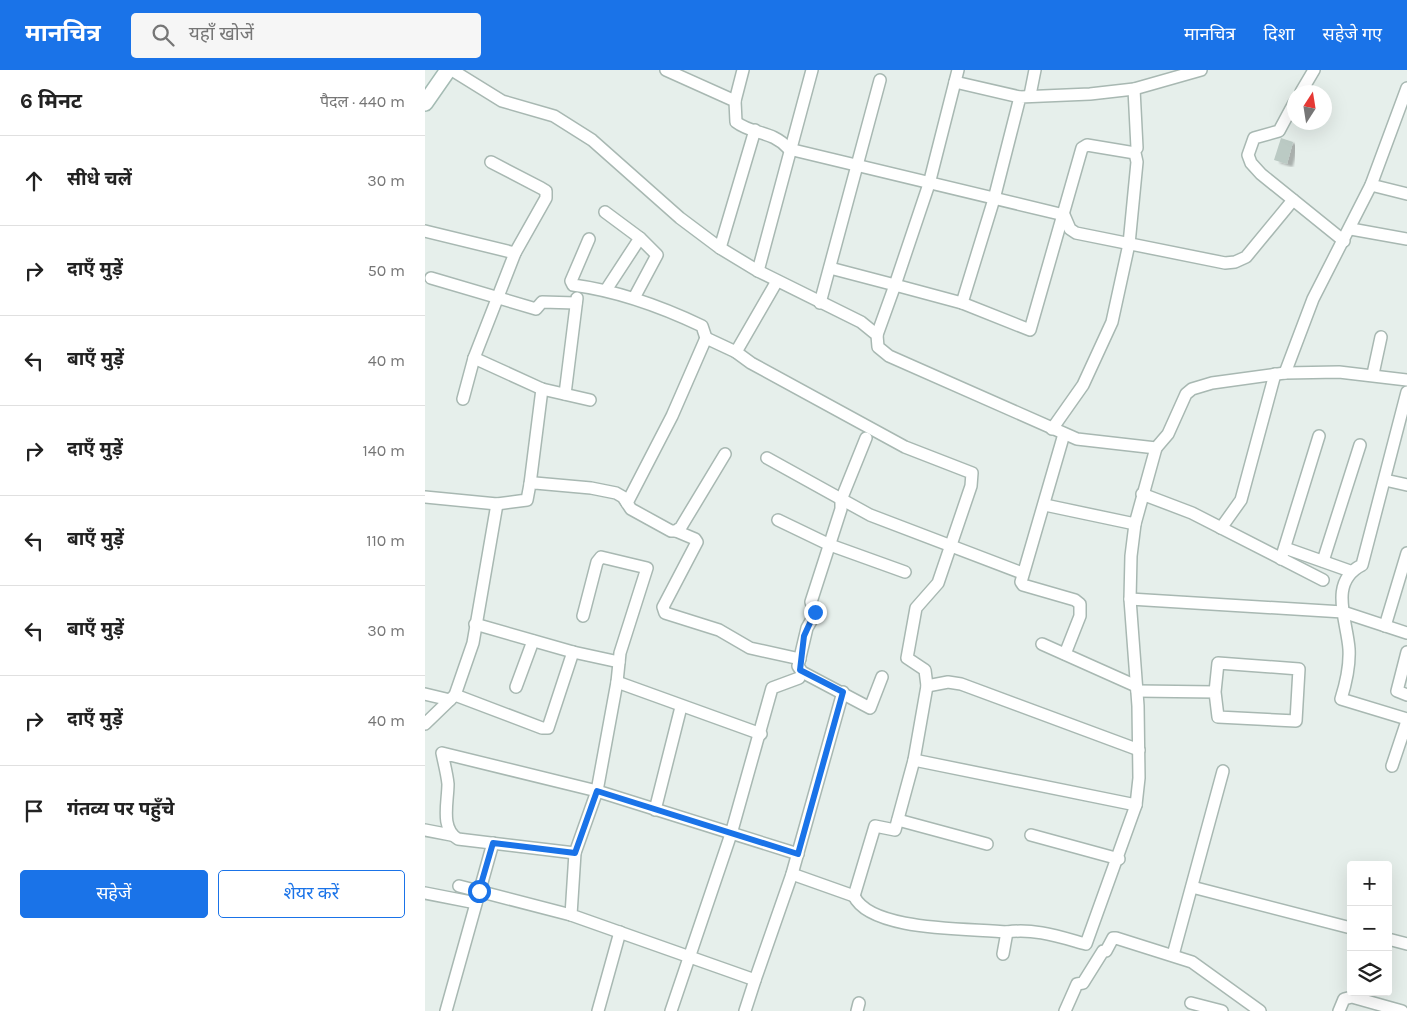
<!DOCTYPE html>
<html lang="hi">
<head>
<meta charset="utf-8">
<style>
  body { margin:0; font-family:Karla,"Noto Sans Devanagari",sans-serif; background:#f6f6f6; color:#222 }
  .controls { position:absolute; right:15px; bottom:15px; display:grid; overflow:hidden; border-radius:5px; box-shadow:0 5px 20px #0002 }
  .controls button { width:45px; height:45px; display:grid; place-items:center; padding:0; border:0; border-bottom:1px solid #e0e0e0; background:#fff; color:#222; font:25px sans-serif }
  .compass { position:absolute; left:862px; top:15px; width:45px; height:45px; border-radius:50%; background:#fff; box-shadow:0 5px 20px #0002; rotate:12deg }
  .stop { position:absolute; width:15px; height:15px; margin:-11px; border:4px solid #1a73e8; border-radius:50%; background:#fff }
  .stop.end { background:#1a73e8; border-color:#fff; box-shadow:0 1px 5px #0008 }
  .list { margin:0; padding:0; list-style:none }
  h2 { display:flex; justify-content:space-between; align-items:center; height:65px; margin:0; padding:0 20px; font-size:21px }
  h2 small { font-size:16px; font-weight:400; color:#767676 }
  .list li { display:grid; grid-template-columns:32px 1fr auto; gap:15px; align-items:center; box-sizing:border-box; height:90px; padding:0 20px; border-top:1px solid #e0e0e0 }
  .list b { display:block; font-size:19px; white-space:nowrap }
  .list em { font-size:16px; font-style:normal; color:#767676 }
  .actions { display:flex; gap:10px; padding:15px 20px }
  .actions a { flex:1; padding:11px 0; border:1px solid #1a73e8; border-radius:5px; text-align:center; font-size:18px; color:#1a73e8 }
  .actions .main { background:#1a73e8; color:#fff }
  .icon { flex:none; width:28px; height:28px; fill:none; stroke:currentColor; stroke-width:2; stroke-linecap:round; stroke-linejoin:round }
  .map { position:relative; flex:none; width:982px; height:941px; overflow:hidden }
  header { display:flex; align-items:center; gap:30px; box-sizing:border-box; height:70px; padding:0 25px; background:#1a73e8; color:#fff }
  header strong { font-size:24px }
  nav { display:flex; gap:28px; margin-inline-start:auto; font-size:18px }
  .search { width:350px; height:45px; background:#f6f6f6; display:flex; align-items:center; gap:12px; box-sizing:border-box; padding:0 18px; border-radius:5px; color:#767676; font-size:19px }
  main { display:flex }
  aside { flex:1; background:#fff }
  .map>svg:first-child { display:block }
  .building { fill:#bbcac4; filter:url(#shadow) }
  .lines { fill:none; stroke-linecap:round; stroke-linejoin:round }
  .street-casing { stroke:#a8b8b2; stroke-width:14 }
  .secondary-casing { stroke:#a4bbb3; stroke-width:18 }
  .street { stroke:#fff; stroke-width:11 }
  .secondary { stroke:#fff; stroke-width:15 }
  .route { stroke:#1a73e8; stroke-width:6 }
</style>
</head>
<body>
<header>
<strong>मानचित्र</strong>
<div class="search"><svg class="icon" aria-label="search" viewBox="0 0 24 24"><circle cx="10" cy="10" r="6"/><path d="M15 15l6 6"/></svg>यहाँ खोजें</div>
<nav><a>मानचित्र</a><a>दिशा</a><a>सहेजे गए</a></nav>
</header>
<main>
<aside>
<h2>6 मिनट<small>पैदल · 440 m</small></h2>
<ul class="list">
<li><svg class="icon" aria-label="ahead" viewBox="0 0 24 24"><path d="M12 20V5M6 11l6-6 6 6"/></svg><div><b>सीधे चलें</b></div><em>30 m</em></li>
<li><svg class="icon" aria-label="right" viewBox="0 0 24 24"><path d="M7 20v-9h11M14 6l5 5-5 5"/></svg><div><b>दाएँ मुड़ें</b></div><em>50 m</em></li>
<li><svg class="icon" aria-label="left" viewBox="0 0 24 24"><path d="M17 20v-9H6M10 6l-5 5 5 5"/></svg><div><b>बाएँ मुड़ें</b></div><em>40 m</em></li>
<li><svg class="icon" aria-label="right" viewBox="0 0 24 24"><path d="M7 20v-9h11M14 6l5 5-5 5"/></svg><div><b>दाएँ मुड़ें</b></div><em>140 m</em></li>
<li><svg class="icon" aria-label="left" viewBox="0 0 24 24"><path d="M17 20v-9H6M10 6l-5 5 5 5"/></svg><div><b>बाएँ मुड़ें</b></div><em>110 m</em></li>
<li><svg class="icon" aria-label="left" viewBox="0 0 24 24"><path d="M17 20v-9H6M10 6l-5 5 5 5"/></svg><div><b>बाएँ मुड़ें</b></div><em>30 m</em></li>
<li><svg class="icon" aria-label="right" viewBox="0 0 24 24"><path d="M7 20v-9h11M14 6l5 5-5 5"/></svg><div><b>दाएँ मुड़ें</b></div><em>40 m</em></li>
<li><svg class="icon" aria-label="arrive" viewBox="0 0 24 24"><path d="M6 21V4h12l-3 4 3 4H6"/></svg><div><b>गंतव्य पर पहुँचे</b></div></li>
</ul>
<div class="actions"><a class="main">सहेजें</a><a>शेयर करें</a></div>
</aside>
<div class="map">
<svg width="982" height="941" viewBox="0 0 982 941">
  <defs>
    <filter id="shadow"><feDropShadow dx="5.5" dy="3" stdDeviation="1" flood-color="#0004"/></filter>
  </defs>
  <rect width="100%" height="100%" fill="#e6efeb"/>
  <path class="building" d="M856,68L868,72L862,94L849,90Z"/>
  <g class="lines">
    <g class="street-casing">
      <g id="street">
        <path d="M27,0L77,31L129,46L167,70L255,148L295,178L333,201L436,252L452,265L453,277L464,286L652,369L731,378L743,364L761,324L767,319L787,313L860,303L914,302L982,310"/>
        <path d="M241,0L310,31L311,52C328,65 347,60 364,79L639,145L645,159L651,163L800,193L810,192L821,187L868,130"/>
        <path d="M530,12L595,27"/>
        <path d="M709,19L712,78"/>
        <path d="M876,22L889,0"/>
        <path d="M605,25L610,0"/>
        <path d="M310,31L318,0"/>
        <path d="M869,33L854,61L829,68L823,85L826,93L836,104L919,171"/>
        <path d="M946,115L982,124"/>
        <path d="M180,142L215,168L232,185L209,228"/>
        <path d="M926,159L982,169"/>
        <path d="M0,161L90,183"/>
        <path d="M164,169L146,211L148,215C194,221 235,236 277,256L281,268"/>
        <path d="M295,178L330,60"/>
        <path d="M405,198L470,215L504,114L533,0"/>
        <path d="M333,201L387,0"/>
        <path d="M6,208L111,239L117,232L151,233"/>
        <path d="M181,220L215,168"/>
        <path d="M395,233L455,10"/>
        <path d="M537,233L569,129L595,27L665,24L709,19L776,0"/>
        <path d="M452,265L470,215L537,233L605,260L657,78L662,75L710,83L712,92L704,174L687,252L658,315L627,359"/>
        <path d="M311,282L326,293L480,377L547,403L546,416L513,513L491,538L482,588L500,600L502,616L489,690L470,760L450,756L429,826L367,804"/>
        <path d="M49,288L117,319L165,330"/>
        <path d="M860,303L888,229L946,115L982,18"/>
        <path d="M948,304L956,267"/>
        <path d="M982,322L937,495C903,512 922,550 924,579C925,596 921,613 916,629L982,649"/>
        <path d="M140,324L152,228"/>
        <path d="M38,329L49,288L90,183L121,128V121L116,118L66,92"/>
        <path d="M639,364L596,512L598,515L650,530L655,534V546L640,584"/>
        <path d="M441,368L416,430V439L386,532L390,544L382,558L373,596L377,602L445,638L457,607"/>
        <path d="M342,388L445,445L597,503"/>
        <path d="M960,410L982,415"/>
        <path d="M105,414L117,319"/>
        <path d="M717,424L767,443L898,510"/>
        <path d="M0,427L72,434L102,430L105,414L110,413L166,418L191,423L198,427L206,439L246,461H251L256,457L300,384"/>
        <path d="M202,433L247,346L281,268L311,282L352,211"/>
        <path d="M620,435L710,454"/>
        <path d="M353,450L405,475L480,502"/>
        <path d="M796,458L816,430L850,304"/>
        <path d="M251,461L270,469L272,472L238,537L240,543L294,560L325,578L375,589"/>
        <path d="M860,478L925,501"/>
        <path d="M856,489L894,366"/>
        <path d="M898,491L935,375"/>
        <path d="M705,529L918,542L982,563"/>
        <path d="M158,546L172,492L176,487L222,498L195,583L192,612L172,721L150,783L146,845L330,910L367,804L418,622"/>
        <path d="M50,554L148,582L194,592"/>
        <path d="M960,556L982,483"/>
        <path d="M617,574L711,616"/>
        <path d="M982,582L972,621L982,625"/>
        <path d="M192,612L336,664"/>
        <path d="M502,616L523,612L536,614L714,680"/>
        <path d="M91,617L108,571"/>
        <path d="M712,621L790,622L793,593L874,599L871,651L793,647L790,622"/>
        <path d="M0,624L25,630"/>
        <path d="M30,625L117,658H123L148,582"/>
        <path d="M0,654L30,625L48,573L72,434"/>
        <path d="M489,690L711,735"/>
        <path d="M967,696L982,651"/>
        <path d="M230,740L256,637"/>
        <path d="M473,750L562,774"/>
        <path d="M0,760L26,765"/>
        <path d="M606,765L694,789"/>
        <path d="M150,783L33,769C15,759 23,732 23,714C22,704 19,693 17,683L172,721L373,784"/>
        <path d="M34,816L146,845"/>
        <path d="M767,817L926,858"/>
        <path d="M0,823L51,833"/>
        <path d="M429,826C446,862 546,858 582,862"/>
        <path d="M963,869L982,874"/>
        <path d="M578,884L582,862C609,858 635,867 661,874L711,735L714,708L713,636L705,529L706,486L710,454L731,378"/>
        <path d="M748,885L798,701"/>
        <path d="M766,933L797,941"/>
        <path d="M21,941L68,773"/>
        <path d="M173,941L195,862"/>
        <path d="M246,941L306,764L347,618L374,608"/>
        <path d="M320,941L330,910"/>
        <path d="M432,941L434,933"/>
        <path d="M640,941L652,914L658,913L678,881H681L688,868H691L767,892L835,941"/>
        <path d="M914,941L919,929L927,927L977,941"/>
      </g>
    </g>
    <g class="secondary-casing">
      <path id="secondary" d="M0,33L23,0"/>
    </g>
    <use href="#street" class="street"/>
    <use href="#secondary" class="secondary"/>
  </g>
  <g class="lines">
    <path class="route" d="M54,821L68,773L150,783L172,721L373,784L418,622L375,600L379,566L390,542"/>
  </g>
</svg>
<div class="controls">
<button>+</button>
<button>−</button>
<button><svg class="icon" aria-label="layers" viewBox="0 0 24 24"><path d="M12 4l9 5-9 5-9-5zM3 14l9 5 9-5"/></svg></button>
</div>
<svg class="compass" viewBox="-18 -18 36 36"><path d="M0-13l5 13h-10z" fill="#e53935"/><path d="M0 13l5-13h-10z" fill="#767676"/></svg>
<div class="stop" style="left:54px;top:821px"></div>
<div class="stop end" style="left:390px;top:542px"></div>
</div>
</main>
</body>
</html>
